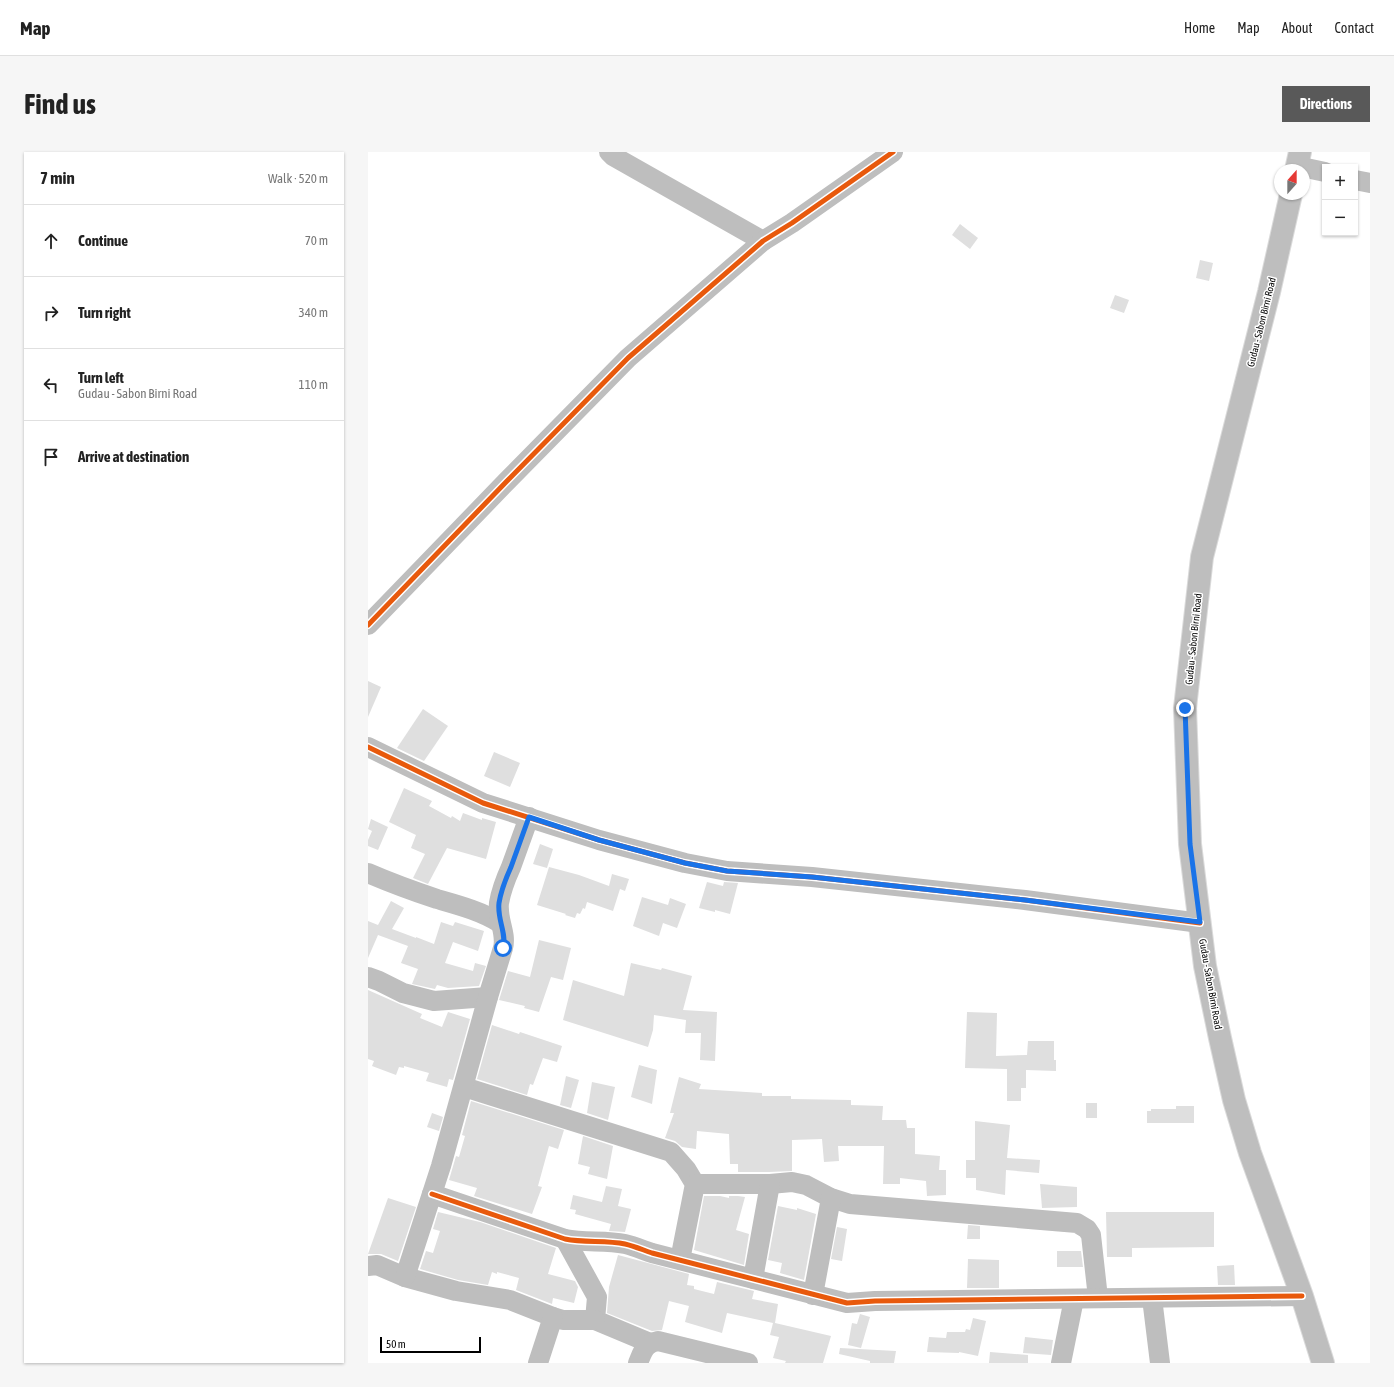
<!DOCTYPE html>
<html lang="en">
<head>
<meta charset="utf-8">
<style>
  body { margin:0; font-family:"Asap Condensed",sans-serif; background:#f6f6f6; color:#222 }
  .controls { position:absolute; right:12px; top:12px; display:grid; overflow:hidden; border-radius:0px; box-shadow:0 1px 3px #0004 }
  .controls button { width:36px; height:36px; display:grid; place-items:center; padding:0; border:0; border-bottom:1px solid #e0e0e0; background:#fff; color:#222; font:20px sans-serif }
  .compass { position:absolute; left:906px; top:12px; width:36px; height:36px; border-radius:50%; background:#fff; box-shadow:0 1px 3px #0004; rotate:21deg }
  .scale { position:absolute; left:12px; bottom:10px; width:101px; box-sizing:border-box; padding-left:4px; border:2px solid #000; border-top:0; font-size:11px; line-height:14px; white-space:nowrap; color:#000; -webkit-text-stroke:3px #fff; paint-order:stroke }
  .stop { position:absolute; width:12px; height:12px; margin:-9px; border:3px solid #1a73e8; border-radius:50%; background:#fff }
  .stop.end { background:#1a73e8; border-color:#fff; box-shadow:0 1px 4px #0008 }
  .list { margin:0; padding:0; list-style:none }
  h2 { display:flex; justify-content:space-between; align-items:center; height:52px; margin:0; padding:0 16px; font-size:17px }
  h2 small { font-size:13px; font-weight:400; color:#767676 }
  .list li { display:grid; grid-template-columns:26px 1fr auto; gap:12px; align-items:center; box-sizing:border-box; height:72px; padding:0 16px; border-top:1px solid #e0e0e0 }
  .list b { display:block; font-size:15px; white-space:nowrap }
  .list p { margin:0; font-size:13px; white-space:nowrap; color:#767676 }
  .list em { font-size:13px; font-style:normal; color:#767676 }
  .icon { flex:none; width:22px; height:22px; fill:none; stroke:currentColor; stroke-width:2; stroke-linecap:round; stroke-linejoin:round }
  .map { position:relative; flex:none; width:1002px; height:1211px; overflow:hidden; border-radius:0px }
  header { display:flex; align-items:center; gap:24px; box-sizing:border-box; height:56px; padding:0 20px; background:#fff; border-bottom:1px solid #e0e0e0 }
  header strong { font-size:19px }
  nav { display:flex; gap:22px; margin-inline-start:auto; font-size:14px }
  .intro { display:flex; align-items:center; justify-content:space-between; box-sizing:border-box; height:96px; padding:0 24px }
  h1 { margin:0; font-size:28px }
  .button { padding:10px 18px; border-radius:0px; background:#595959; color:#fff; font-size:14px; font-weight:700 }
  main { display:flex; gap:24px; padding:0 24px }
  aside { flex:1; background:#fff; border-radius:0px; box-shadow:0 1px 3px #0004 }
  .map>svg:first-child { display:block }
  .building { fill:#dfdfdf }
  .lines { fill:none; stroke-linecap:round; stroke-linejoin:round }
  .major-casing { stroke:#dbdbdb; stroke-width:24 }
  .minor { stroke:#bebebe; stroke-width:20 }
  .major { stroke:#bebebe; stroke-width:22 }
  .cycleway-casing { stroke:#fff; stroke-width:8 }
  .cycleway { stroke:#e8590c; stroke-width:5 }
  .route { stroke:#1a73e8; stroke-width:5 }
  .labels { text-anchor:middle; stroke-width:3; stroke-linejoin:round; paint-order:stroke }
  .street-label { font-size:10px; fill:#000; stroke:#fff }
</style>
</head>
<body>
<header>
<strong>Map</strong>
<nav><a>Home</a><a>Map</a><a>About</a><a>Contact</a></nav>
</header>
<div class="intro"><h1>Find us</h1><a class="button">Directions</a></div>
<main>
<aside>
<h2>7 min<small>Walk · 520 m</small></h2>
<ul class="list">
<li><svg class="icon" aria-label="ahead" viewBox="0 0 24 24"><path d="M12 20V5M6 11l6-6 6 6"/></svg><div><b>Continue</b></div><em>70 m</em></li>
<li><svg class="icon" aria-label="right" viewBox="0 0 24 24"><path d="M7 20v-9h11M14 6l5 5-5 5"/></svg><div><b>Turn right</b></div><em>340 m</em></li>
<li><svg class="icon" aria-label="left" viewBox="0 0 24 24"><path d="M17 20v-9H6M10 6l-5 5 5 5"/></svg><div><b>Turn left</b><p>Gudau - Sabon Birni Road</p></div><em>110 m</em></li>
<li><svg class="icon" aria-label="arrive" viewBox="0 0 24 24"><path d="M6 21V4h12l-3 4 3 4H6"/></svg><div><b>Arrive at destination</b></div></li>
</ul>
</aside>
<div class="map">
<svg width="1002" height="1211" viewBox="0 0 1002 1211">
  <rect width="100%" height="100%" fill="#fff"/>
  <g class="building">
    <path d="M592,72L610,86L602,97L584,83Z"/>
    <path d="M832,108L845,111L841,129L828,126Z"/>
    <path d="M747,143L761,148L756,161L742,156Z"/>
    <path d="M0,529L13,535L0,565Z"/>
    <path d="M55,557L80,574L56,609L29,596Z"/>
    <path d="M126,600L152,611L142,635L116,624Z"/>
    <path d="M36,636L64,649L61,654L83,666L84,664L92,669L95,661L114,668V666L128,670L118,707L79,696L60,732L45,726L57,702L43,696L48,683L21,670Z"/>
    <path d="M3,667L20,675L10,698L0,694V688L4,679L0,677Z"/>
    <path d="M172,692L185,697L179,716L165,712Z"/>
    <path d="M181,715L211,723L241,734L244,722L261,727L257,739L252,737L245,759L219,750L217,757L215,756L212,762L209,761L207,766L197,763L198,762L169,753Z"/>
    <path d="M339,730L355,734L356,730L370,731L362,762L347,758V760L331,756Z"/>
    <path d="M274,745L300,753L302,746L318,752L309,776L295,771L291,784L265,774Z"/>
    <path d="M23,749L36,756L24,777L48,786V785L66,792L73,770L85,774L87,770L116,779L110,799L85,790L77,811L105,819L107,811L118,814L111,834L80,836L69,833L67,837L44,832L50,817L33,811L40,794L10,783L0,806V769L10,773Z"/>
    <path d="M171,788L203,796L195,828L183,825L171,860L156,856L157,854L131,848L140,819L162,825Z"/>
    <path d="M263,811L293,818L294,816L324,824L315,858L349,860L347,909L332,908L333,881H317L318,868L286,863L285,878L280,895L195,868L205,828L256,844Z"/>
    <path d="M0,838L54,862L52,866L74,875L80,860L102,867L85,928L81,927L79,935L58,929L61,921L36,914V916L31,915L28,923L4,914L6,909L0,907Z"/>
    <path d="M599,860L629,861L628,904L659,903L660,889H686V908H688V919L658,918V936H653V949H639V917L597,916Z"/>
    <path d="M124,873L151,882L152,880L194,894L189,910L175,906L165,933L162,932L159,943L109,927Z"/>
    <path d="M271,913L289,918L284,952L263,945Z"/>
    <path d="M198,924L211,928L203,956L192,953Z"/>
    <path d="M311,925L333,932L331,937L394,941V944H423V947L483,948V953L515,954L514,968H538L539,976H547V1002L572,1004L571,1018H578V1043L559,1044L558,1029L532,1026V1032H515L516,994H470L471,1009L456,1010L454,987L424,988V1019L401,1020H370V1012H362L361,982L329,979L328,997L314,995L307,989L297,986L306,961H302Z"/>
    <path d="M224,930L247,935L240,968L219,961Z"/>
    <path d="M103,949L196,978L190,997L181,994L170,1034L174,1035L164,1062L106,1044L109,1036L81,1028L88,1004L91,1005L97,984L94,983Z"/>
    <rect x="718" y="951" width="11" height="15"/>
    <path d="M808,954H826V971H779V959H783V957H808Z"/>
    <path d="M64,961L75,965L71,979L59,975Z"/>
    <path d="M607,969L642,973L639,1006L672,1008L671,1021L638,1018L637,1043L608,1038V1026H598V1008H607Z"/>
    <path d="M215,984L245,994L239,1027L220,1022L222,1015L210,1012Z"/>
    <path d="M672,1032L709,1035V1055L674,1056Z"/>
    <path d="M238,1034L254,1037L250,1054L263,1057L257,1080L241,1079L243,1072L207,1062L208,1058L202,1057L205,1043L234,1050Z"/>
    <path d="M336,1044H352L361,1046V1044H370L377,1045L368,1078L381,1082L376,1113L326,1098Z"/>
    <path d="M20,1046L48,1055L30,1109L13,1102H0Z"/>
    <path d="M410,1054L429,1058V1056L448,1062L436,1128L412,1121L414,1111L400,1108Z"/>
    <path d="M70,1060L112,1070L188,1096L180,1122L207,1129L210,1135L206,1151L185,1146L184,1152L148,1138L151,1126L129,1120V1122L124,1120L120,1133L90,1128L52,1117L58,1099L65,1101L72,1079L65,1077Z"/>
    <path d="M738,1060H846V1095L764,1096V1105H739Z"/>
    <path d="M600,1073L612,1074V1087H599Z"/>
    <path d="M469,1075L479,1077L474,1109L463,1107Z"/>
    <path d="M689,1099H713L715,1115H689Z"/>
    <path d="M250,1103L321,1122L319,1133L326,1134V1137L346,1142L349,1130L386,1139L384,1147L410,1152L407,1171L463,1184L455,1211H417L418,1209L405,1206L411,1185L402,1183L405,1171L359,1161L354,1181L317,1170L321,1154L301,1149L294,1178L284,1179L239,1161L241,1135Z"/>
    <path d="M600,1107L631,1108V1136H599Z"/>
    <path d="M866,1113L867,1133H850L849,1114Z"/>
    <path d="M492,1162L502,1165L493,1196L480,1193L484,1171L489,1172Z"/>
    <path d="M605,1166L618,1169L610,1204L591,1200V1201L559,1200L561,1185L578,1186L579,1180H597L598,1177L602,1178Z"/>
    <path d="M657,1185L685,1188L683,1203L655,1201Z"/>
    <path d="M472,1196L528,1199L526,1211H502V1209L471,1202Z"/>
    <path d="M622,1200L660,1203V1211H621Z"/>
  </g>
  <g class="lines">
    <g class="major-casing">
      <g id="major">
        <path d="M928,18L932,0"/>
        <path d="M923,42L901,140L834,405L817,556L822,692L837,814L852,886L866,948L882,1001L934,1144L955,1211"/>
      </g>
    </g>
    <g class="minor">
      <path d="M241,0L245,4L395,89"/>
      <path d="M929,14L957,20"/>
      <path d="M987,28L1002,31"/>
      <path d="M0,473L139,329L260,206L395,89L424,71L525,0"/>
      <path d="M0,595L115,651L231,688L317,711L359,719L444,725L657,748L832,771"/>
      <path d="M0,721C23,731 45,739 69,747C90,753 113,759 132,771"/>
      <path d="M0,825L11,829L35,841L66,849L120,845"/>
      <path d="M96,935L303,1000L318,1017L327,1032L312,1108"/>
      <path d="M327,1032H402L424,1030L438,1033L463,1046L482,1052L709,1071L719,1077L723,1083L730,1146"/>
      <path d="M64,1042L197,1087C217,1091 237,1088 257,1092C266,1094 275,1098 284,1101L479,1151L507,1149L934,1144"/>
      <path d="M197,1087L229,1145L227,1168L282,1191"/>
      <path d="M0,1114L9,1113L37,1125L88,1139L142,1148L185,1165L195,1168H227"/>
      <path d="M37,1125L73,1014L120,845L135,796C139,781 129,768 131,751C133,739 138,726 143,715C149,698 155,682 161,665"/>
      <path d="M385,1127L402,1032"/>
      <path d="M445,1143L463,1046"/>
      <path d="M784,1146L792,1211"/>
      <path d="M170,1211L185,1165"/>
      <path d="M270,1211C275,1199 276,1192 290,1189L380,1211"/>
      <path d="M693,1211L706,1147"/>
    </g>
    <use href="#major" class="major"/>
    <g class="cycleway-casing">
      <g id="cycleway">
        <path d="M0,473L139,329L260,206L395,89L424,71L525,0"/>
        <path d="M0,595L115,651L231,688L317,711L359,719L444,725L657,748L832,771"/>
        <path d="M64,1042L197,1087C217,1091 237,1088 257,1092C266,1094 275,1098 284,1101L479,1151L507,1149L934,1144"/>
      </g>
    </g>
    <use href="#cycleway" class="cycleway"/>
  </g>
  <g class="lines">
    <path class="route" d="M135,796C139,781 129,768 131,751C133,739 138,726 143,715C149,698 155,682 161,665L231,688L317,711L359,719L444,725L657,748L832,770L822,692L817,556"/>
  </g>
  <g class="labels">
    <g class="street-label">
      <text transform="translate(893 170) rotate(-76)" y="4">Gudau - Sabon Birni Road</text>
      <text transform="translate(825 487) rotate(-84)" y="4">Gudau - Sabon Birni Road</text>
      <text transform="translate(843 832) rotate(80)" y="4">Gudau - Sabon Birni Road</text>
    </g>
  </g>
</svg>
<div class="controls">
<button>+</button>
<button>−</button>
</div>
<svg class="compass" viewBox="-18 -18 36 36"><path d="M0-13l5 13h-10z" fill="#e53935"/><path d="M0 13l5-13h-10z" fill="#767676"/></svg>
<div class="scale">50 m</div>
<div class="stop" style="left:135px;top:796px"></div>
<div class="stop end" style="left:817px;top:556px"></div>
</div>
</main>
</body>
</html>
